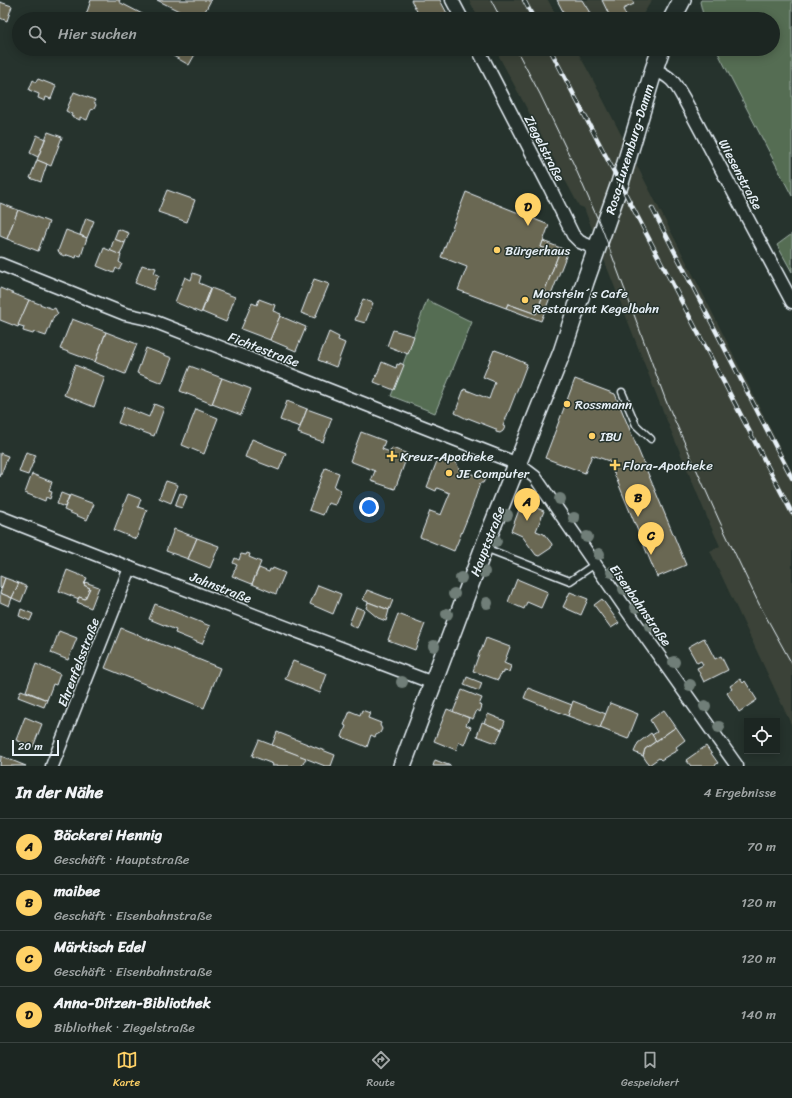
<!DOCTYPE html>
<html lang="de">
<head>
<meta charset="utf-8">
<style>
  body { margin:0; font-family:Sriracha,sans-serif; background:#29322f; color:#f1f3f6 }
  .controls { position:absolute; right:12px; bottom:12px; display:grid; overflow:hidden; border-radius:0px; box-shadow:0 2px 10px #0003 }
  .controls button { width:36px; height:36px; display:grid; place-items:center; padding:0; border:0; border-bottom:1px solid #3a4340; background:#1c2622; color:#f1f3f6; font:20px sans-serif }
  .scale { position:absolute; left:12px; bottom:10px; width:47px; box-sizing:border-box; padding-left:4px; border:2px solid #e8f1f8; border-top:0; font-size:11px; line-height:14px; white-space:nowrap; color:#e8f1f8; -webkit-text-stroke:3px #26332d; paint-order:stroke }
  .you { position:absolute; left:369px; top:507px; width:14px; height:14px; margin:-10px; border:3px solid #fff; border-radius:50%; background:#1a73e8; box-shadow:0 0 0 6px #1a73e833 }
  .badge { display:grid; place-items:center; width:26px; height:26px; border-radius:50%; background:#ffd166; color:#111; font-size:13px; font-weight:700 }
  .pin { position:absolute; translate:-50% -33px; filter:drop-shadow(0 1px 2px #0008) }
  .pin::after { content:''; position:absolute; top:21px; width:14px; height:12px; background:inherit; clip-path:polygon(0 0,100% 0,50% 100%) }
  .list { margin:0; padding:0; list-style:none }
  h2 { display:flex; justify-content:space-between; align-items:center; height:52px; margin:0; padding:0 16px; font-size:17px }
  h2 small { font-size:13px; font-weight:400; color:#a0a5a5 }
  .list li { display:grid; grid-template-columns:26px 1fr auto; gap:12px; align-items:center; box-sizing:border-box; height:56px; padding:0 16px; border-top:1px solid #3a4340 }
  .list b { display:block; font-size:15px; white-space:nowrap }
  .list p { margin:0; font-size:13px; white-space:nowrap; color:#a0a5a5 }
  .list em { font-size:13px; font-style:normal; color:#a0a5a5 }
  .icon { flex:none; width:22px; height:22px; fill:none; stroke:currentColor; stroke-width:2; stroke-linecap:round; stroke-linejoin:round }
  .map { position:relative; flex:none; width:792px; height:766px; overflow:hidden }
  .search { position:absolute; background:#1c2622; box-shadow:0 2px 10px #0003; left:12px; right:12px; top:12px; height:44px; display:flex; align-items:center; gap:10px; box-sizing:border-box; padding:0 14px; border-radius:22px; color:#a0a5a5; font-size:15px }
  .sheet { height:276px; background:#1c2622 }
  nav { display:flex; justify-content:space-around; align-items:center; box-sizing:border-box; height:56px; border-top:1px solid #3a4340; background:#1c2622; font-size:11px; color:#a0a5a5 }
  nav a { display:grid; justify-items:center; gap:2px }
  nav .on { color:#ffd166 }
  .map>svg:first-child { display:block }
  .built { fill:#3a4338 }
  .green { fill:#556d53; stroke:#9eafa6 }
  .building { fill:#6a6753; stroke:#e8f1f8 }
  .lines { fill:none; stroke-linecap:round; stroke-linejoin:round }
  .service-casing { stroke:#e8f1f8; stroke-width:9 }
  .minor-casing { stroke:#e8f1f8; stroke-width:15 }
  .secondary-casing { stroke:#e8f1f8; stroke-width:20 }
  .service { stroke:#26332d; stroke-width:6 }
  .minor { stroke:#26332d; stroke-width:12 }
  .secondary { stroke:#26332d; stroke-width:17 }
  .tram { stroke:#e8f1f8; stroke-width:1 }
  .rail-casing { stroke:#e8f1f8; stroke-width:4.5 }
  .rail { stroke:#26332d; stroke-width:3; stroke-dasharray:9; stroke-linecap:butt }
  .tree { fill:#707e78 }
  .poi-dot { fill:#ffd166; stroke:#26332d; stroke-width:1.5 }
  .labels { text-anchor:middle; stroke-width:3; stroke-linejoin:round; paint-order:stroke }
  .street-label { font-size:13px; fill:#e8f1f8; stroke:#26332d }
  .poi-label { font-size:13px; fill:#e8f1f8; stroke:#26332d; text-anchor:start }
</style>
</head>
<body>
<div class="map">
<svg width="792" height="766" viewBox="0 0 792 766">
  <rect width="100%" height="100%" fill="#26332d"/>
  <filter id="ink" filterUnits="userSpaceOnUse"><feTurbulence type="fractalNoise" baseFrequency=".025" numOctaves="2"/><feDisplacementMap in="SourceGraphic" scale="8" xChannelSelector="R" yChannelSelector="G"/><feConvolveMatrix kernelMatrix="1 2 1 2 8 2 1 2 1" color-interpolation-filters="sRGB"/></filter>
  <g filter="url(#ink)">
    <g class="built">
      <path d="M469,0H548L558,19H479Z"/>
      <path d="M557,0H652L640,19H567Z"/>
      <path d="M495,49H576L592,78L703,294L792,472V726L710,551L720,546L709,522L660,404L584,208L579,206Z"/>
    </g>
    <g class="green">
      <path d="M701,0H792V196L716,49H773V19H704L700,2Z"/>
      <path d="M792,234V272L777,245Z"/>
      <path d="M427,300L472,322L435,413L391,396Z"/>
    </g>
    <g class="building">
      <path d="M91,0H120L119,2L152,19H93L86,15Z"/>
      <path d="M157,0H211L201,19H195Z"/>
      <path d="M411,0H440L450,19H421Z"/>
      <path d="M557,0H582L590,13L579,19H567Z"/>
      <path d="M602,0H632L634,4L623,9L626,16L619,19H611Z"/>
      <path d="M0,2L12,6L7,21L0,18Z"/>
      <path d="M170,49H198L189,65L168,53Z"/>
      <path d="M38,79L56,86L51,99L46,97L45,101L38,98L39,94L29,90L33,80L36,82Z"/>
      <path d="M74,92L95,100L94,102L96,105L94,109L91,110L87,120L80,117V120L71,116L72,114L66,111Z"/>
      <path d="M48,132L62,137L51,166L37,160Z"/>
      <path d="M37,135L45,139L38,157L30,153Z"/>
      <path d="M37,160L47,164L41,182L30,178Z"/>
      <path d="M167,190L195,200L187,222L158,212Z"/>
      <path d="M466,192L549,225L541,247L559,253L536,314L508,304L506,308L458,290L467,267L441,257Z"/>
      <path d="M0,203L18,210L7,239L0,236Z"/>
      <path d="M18,210L49,222L38,251L7,239Z"/>
      <path d="M86,218L94,221L87,238L80,235Z"/>
      <path d="M118,229L129,233L125,243L114,239Z"/>
      <path d="M66,230L87,238L81,256L77,255L76,258L67,255L64,256L60,254L59,252L58,251Z"/>
      <path d="M114,239L125,243L120,255L110,251Z"/>
      <path d="M543,241L568,251L541,321L506,308L508,304L536,314L559,253L541,247Z"/>
      <path d="M104,248L121,255L119,262L122,264L119,270L116,268L114,273L97,266Z"/>
      <path d="M142,265L148,267L149,266L156,268L154,273L159,275L153,290L135,283Z"/>
      <path d="M193,273L201,276L199,283L211,288L201,313L175,302L185,277L191,280Z"/>
      <path d="M314,279L329,284L315,318L301,313Z"/>
      <path d="M0,288L29,300L18,327L0,320Z"/>
      <path d="M211,288L235,297L226,322L202,312Z"/>
      <path d="M259,299L275,305L273,311L281,314L270,340L241,329L252,303L257,305Z"/>
      <path d="M363,299L373,303L365,323L355,320Z"/>
      <path d="M29,300L53,309L55,308L58,314L54,316L46,336L34,332L33,334L23,331L24,327L18,325Z"/>
      <path d="M280,316L306,327L296,351L270,340Z"/>
      <path d="M72,319L106,332L95,362L60,349Z"/>
      <path d="M393,330L414,336L408,354L387,346Z"/>
      <path d="M106,332L137,344L125,374L95,362Z"/>
      <path d="M329,332L339,337L338,340L345,343L336,367L318,360Z"/>
      <path d="M146,348L172,358L162,383L137,373Z"/>
      <path d="M494,350L495,351V350L506,354V355L527,364L521,380L503,426L505,427L503,431L500,433L496,432V429L468,418L467,419L455,413L464,389L489,399L495,382L483,377Z"/>
      <path d="M382,362L396,368L397,364L399,365L400,363L404,365L394,390L374,382Z"/>
      <path d="M75,365L105,377L94,407L64,395Z"/>
      <path d="M190,366L222,378L212,404L180,391Z"/>
      <path d="M222,378L251,389L241,415L212,404Z"/>
      <path d="M575,379L615,394L686,565L657,577L609,461L592,455L585,473L545,458Z"/>
      <path d="M287,401L307,409L300,427L280,420Z"/>
      <path d="M154,404L164,408L154,436L118,423L124,407L149,417Z"/>
      <path d="M196,409L218,418L204,454L182,445Z"/>
      <path d="M307,409L332,418L323,442L298,433Z"/>
      <path d="M361,432L385,441L382,449L390,452L392,448L408,454L395,489L371,481L375,471L350,461Z"/>
      <path d="M252,439L286,453L279,470L245,457Z"/>
      <path d="M26,452L36,455L28,475L19,472Z"/>
      <path d="M0,453L8,456L0,477Z"/>
      <path d="M445,458H451L456,462L459,469L477,476L479,474L483,476L485,479L483,483H480L472,507L454,551L420,537L430,511L441,515L450,493L437,488L436,491L427,487L437,461H439Z"/>
      <path d="M325,468L339,473L334,487L341,490L335,505L328,503L323,515L309,510Z"/>
      <path d="M32,474L52,482L49,491L52,492L50,499L46,497L45,501L25,493Z"/>
      <path d="M166,481L178,485L171,503L159,498Z"/>
      <path d="M61,493L69,496L65,507L57,504Z"/>
      <path d="M180,493L187,496L182,508L175,506Z"/>
      <path d="M128,494L141,499L138,507L147,510L136,539L114,530Z"/>
      <path d="M70,495L94,504L87,520L64,510Z"/>
      <path d="M522,502L544,511L536,531L544,534L552,544L551,548L539,556L536,555L522,536L511,531Z"/>
      <path d="M174,529L197,538L188,559L166,551Z"/>
      <path d="M197,538L219,546L210,568L188,559Z"/>
      <path d="M247,553L250,554L249,557L261,562L252,584L232,576L237,565L233,563L235,558L239,560L241,554L246,555Z"/>
      <path d="M259,568L269,572L270,569L272,570L273,568L285,573L276,594L252,584Z"/>
      <path d="M67,570L87,578L84,585L90,588L85,599L79,597V599L59,591Z"/>
      <path d="M0,576L5,578L1,589L0,588Z"/>
      <path d="M5,578L19,583L12,598L0,593Z"/>
      <path d="M517,579L548,592L541,608L527,602L524,609L508,602Z"/>
      <path d="M85,582L99,587L91,608L77,602L79,597L85,599L90,588L84,585Z"/>
      <path d="M19,583L27,587L21,602L12,598Z"/>
      <path d="M318,585L341,594L333,614L310,604Z"/>
      <path d="M367,590L393,600L389,610L363,600Z"/>
      <path d="M570,592L588,599L581,615L563,607Z"/>
      <path d="M0,593L12,598L9,606L0,602Z"/>
      <path d="M602,599L619,623L611,628L594,605Z"/>
      <path d="M368,602L389,610L386,621L378,618L366,608Z"/>
      <path d="M155,604L210,626L202,644L175,633L176,630L149,619Z"/>
      <path d="M356,607L364,610L357,628L349,624Z"/>
      <path d="M21,609L33,614L30,621L19,616Z"/>
      <path d="M398,614L425,624L415,650L388,640Z"/>
      <path d="M121,628L220,668L204,708L105,668Z"/>
      <path d="M59,631L77,638L68,660L51,653Z"/>
      <path d="M486,638L510,647L504,663L511,666L509,672L504,671V673L501,674V673L498,680L473,671L480,651H481Z"/>
      <path d="M704,638L715,659L721,656L728,670L704,682L697,668L703,665L701,661L697,663L688,647Z"/>
      <path d="M293,661L327,674L320,693L285,679Z"/>
      <path d="M36,664L60,674L56,685L53,684L47,700L26,691Z"/>
      <path d="M467,677L482,683L479,691L464,685Z"/>
      <path d="M740,679L743,683L745,681L757,700L739,712L727,693L732,689L730,686Z"/>
      <path d="M528,688L572,705L568,716L524,698Z"/>
      <path d="M21,690L47,700L44,707L18,697Z"/>
      <path d="M462,690L482,698L479,705L482,706L480,712L477,710L473,719L453,712Z"/>
      <path d="M573,701L606,714L600,728L568,716Z"/>
      <path d="M610,703L638,714L628,739L600,728Z"/>
      <path d="M447,709L469,718L466,725L471,727L464,745L459,742L456,750L434,741Z"/>
      <path d="M362,710L370,713L368,718L381,723L380,725L382,729L380,733L376,735L375,737L371,735L367,747L342,737L346,726L344,725L350,711L360,715Z"/>
      <path d="M664,710L676,727L656,741L652,735L657,732L650,720Z"/>
      <path d="M488,714L505,721L502,730L484,723Z"/>
      <path d="M25,717L42,724L33,747L16,740Z"/>
      <path d="M482,722L502,730L496,743L477,736Z"/>
      <path d="M676,727L685,740L676,747L678,750L669,755L661,760L659,758L649,765L643,756L645,749Z"/>
      <path d="M277,732L335,755L331,766H325L272,745Z"/>
      <path d="M651,733L656,741L645,749L643,756L634,752L638,743Z"/>
      <path d="M259,740L306,758L302,766H272L273,764L252,756Z"/>
      <path d="M706,746L718,763L714,766H691L686,760Z"/>
      <path d="M1,756L26,766H0Z"/>
      <path d="M435,760L451,766H433Z"/>
    </g>
    <g class="lines">
      <g class="service-casing">
        <g id="service">
          <path d="M622,392L636,425L651,439"/>
          <path d="M485,548L570,581L595,564"/>
        </g>
      </g>
      <g class="minor-casing">
        <g id="minor">
          <path d="M452,0L462,19"/>
          <path d="M478,49L550,188L573,235L580,242L597,249"/>
          <path d="M654,69C672,78 674,81 684,99L792,302"/>
          <path d="M0,264L125,314L148,319L518,464L535,477L635,622L737,766"/>
          <path d="M0,517L130,568L433,683"/>
          <path d="M52,766L130,568"/>
        </g>
      </g>
      <g class="secondary-casing">
        <g id="secondary">
          <path d="M672,19L682,0"/>
          <path d="M402,766L484,547L562,352L585,282L620,183L654,69L661,49"/>
        </g>
      </g>
      <use href="#service" class="service"/>
      <use href="#minor" class="minor"/>
      <use href="#secondary" class="secondary"/>
      <g class="tram">
        <path d="M491,0L501,19"/>
        <path d="M516,49L540,94L574,165L603,231L666,401L719,520L759,604L792,664"/>
      </g>
      <g class="rail-casing">
        <g id="rail">
          <path d="M524,0L534,19"/>
          <path d="M550,49L792,513"/>
          <path d="M652,208L792,478"/>
        </g>
      </g>
      <use href="#rail" class="rail"/>
    </g>
    <g class="tree">
      <circle cx="560" cy="499" r="6"/>
      <circle cx="507" cy="515" r="6"/>
      <circle cx="574" cy="518" r="6"/>
      <circle cx="587" cy="537" r="6"/>
      <circle cx="496" cy="541" r="6"/>
      <circle cx="599" cy="554" r="6"/>
      <circle cx="484" cy="572" r="6"/>
      <circle cx="612" cy="572" r="6"/>
      <circle cx="461" cy="578" r="6"/>
      <circle cx="624" cy="589" r="6"/>
      <circle cx="454" cy="594" r="6"/>
      <circle cx="487" cy="603" r="6"/>
      <circle cx="636" cy="607" r="6"/>
      <circle cx="447" cy="614" r="6"/>
      <circle cx="650" cy="626" r="6"/>
      <circle cx="434" cy="646" r="6"/>
      <circle cx="674" cy="662" r="6"/>
      <circle cx="402" cy="682" r="6"/>
      <circle cx="690" cy="685" r="6"/>
      <circle cx="705" cy="706" r="6"/>
      <circle cx="719" cy="727" r="6"/>
    </g>
  </g>
  <g class="poi-dot">
    <circle cx="497" cy="250" r="4"/>
    <circle cx="525" cy="300" r="4"/>
    <circle cx="567" cy="404" r="4"/>
    <circle cx="592" cy="436" r="4"/>
    <path d="M390 450h4v4h4v4h-4v4h-4v-4h-4v-4h4z"/>
    <path d="M613 459h4v4h4v4h-4v4h-4v-4h-4v-4h4z"/>
    <circle cx="449" cy="473" r="4"/>
  </g>
  <g class="labels">
    <g class="street-label">
      <text transform="translate(545 148) rotate(63)" y="5">Ziegelstraße</text>
      <text transform="translate(629 149) rotate(-73)" y="5">Rosa-Luxemburg-Damm</text>
      <text transform="translate(741 174) rotate(62)" y="5">Wiesenstraße</text>
      <text transform="translate(264 349) rotate(21)" y="5">Fichtestraße</text>
      <text transform="translate(487 541) rotate(-69)" y="5">Hauptstraße</text>
      <text transform="translate(221 587) rotate(21)" y="5">Jahnstraße</text>
      <text transform="translate(641 605) rotate(55)" y="5">Eisenbahnstraße</text>
      <text transform="translate(78 662) rotate(-69)" y="5">Ehrenfelsstraße</text>
    </g>
    <g class="poi-label">
      <text x="505" y="255">Bürgerhaus</text>
      <text x="533" y="298">Morstein´s Cafe<tspan x="533" dy="15">Restaurant Kegelbahn</tspan></text>
      <text x="575" y="409">Rossmann</text>
      <text x="600" y="441">IBU</text>
      <text x="400" y="461">Kreuz-Apotheke</text>
      <text x="623" y="470">Flora-Apotheke</text>
      <text x="457" y="478">JE Computer</text>
    </g>
  </g>
</svg>
<div class="controls">
<button><svg class="icon" aria-label="locate" viewBox="0 0 24 24"><circle cx="12" cy="12" r="6"/><path d="M12 2v4M12 18v4M2 12h4M18 12h4"/></svg></button>
</div>
<div class="scale">20 m</div>
<div class="you"></div>
<div class="pin badge" style="left:527px;top:521px">A</div>
<div class="pin badge" style="left:638px;top:517px">B</div>
<div class="pin badge" style="left:651px;top:555px">C</div>
<div class="pin badge" style="left:528px;top:226px">D</div>
<div class="search"><svg class="icon" aria-label="search" viewBox="0 0 24 24"><circle cx="10" cy="10" r="6"/><path d="M15 15l6 6"/></svg>Hier suchen</div>
</div>
<section class="sheet">
<h2>In der Nähe<small>4 Ergebnisse</small></h2>
<ul class="list">
<li><span class="badge">A</span><div><b>Bäckerei Hennig</b><p>Geschäft · Hauptstraße</p></div><em>70 m</em></li>
<li><span class="badge">B</span><div><b>maibee</b><p>Geschäft · Eisenbahnstraße</p></div><em>120 m</em></li>
<li><span class="badge">C</span><div><b>Märkisch Edel</b><p>Geschäft · Eisenbahnstraße</p></div><em>120 m</em></li>
<li><span class="badge">D</span><div><b>Anna-Ditzen-Bibliothek</b><p>Bibliothek · Ziegelstraße</p></div><em>140 m</em></li>
</ul>
</section>
<nav>
<a class="on"><svg class="icon" aria-label="map" viewBox="0 0 24 24"><path d="M3 6l6-2 6 2 6-2v14l-6 2-6-2-6 2zM9 4v14M15 6v14"/></svg>Karte</a>
<a><svg class="icon" aria-label="directions" viewBox="0 0 24 24"><path d="M12 3l9 9-9 9-9-9zM9 14v-3h6M13 9l2 2-2 2"/></svg>Route</a>
<a><svg class="icon" aria-label="saved" viewBox="0 0 24 24"><path d="M7 4h10v16l-5-4-5 4z"/></svg>Gespeichert</a>
</nav>
</body>
</html>
